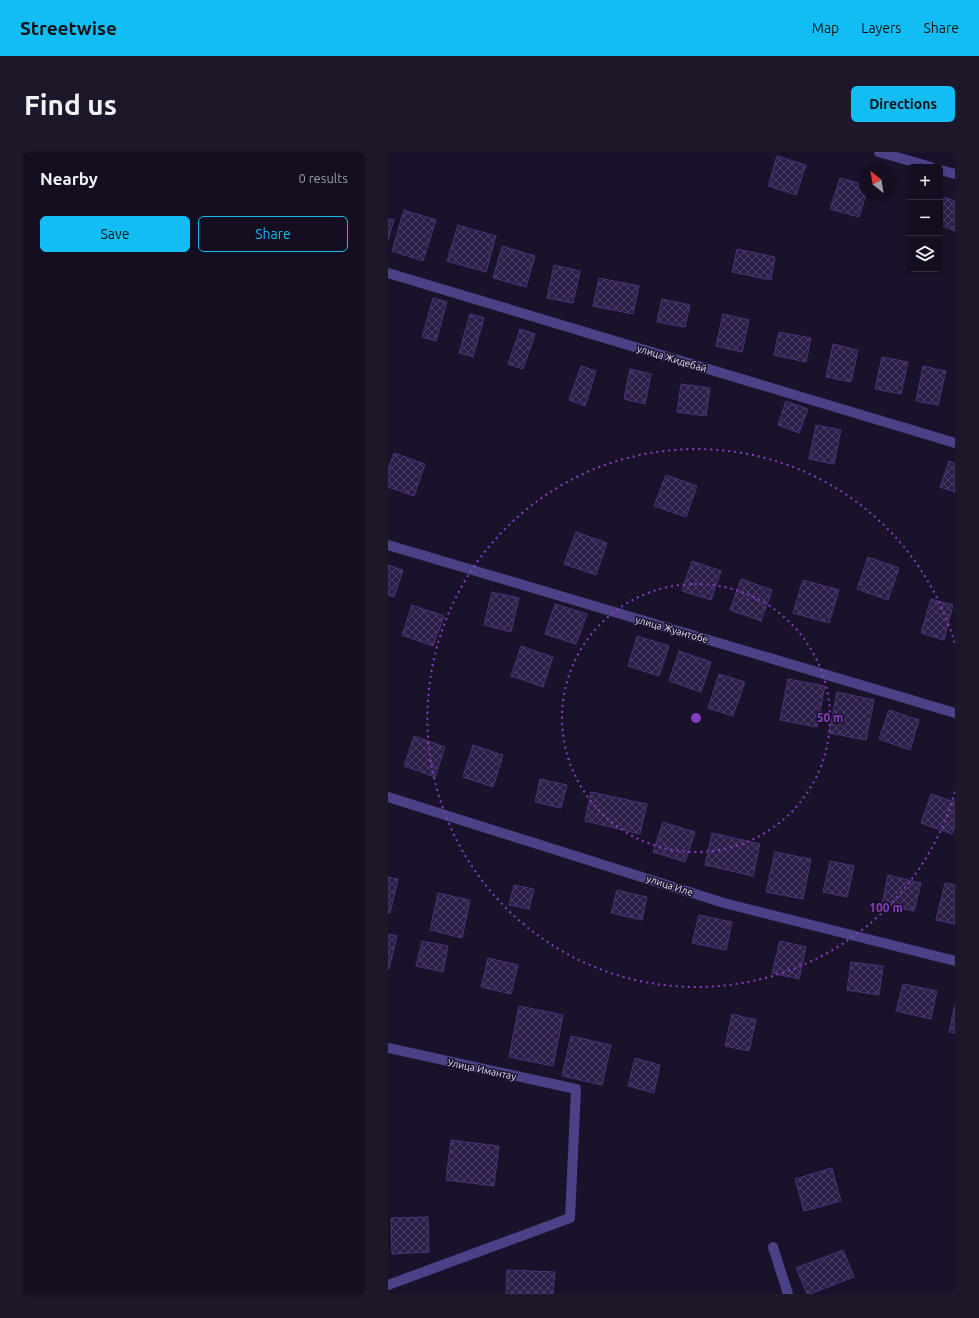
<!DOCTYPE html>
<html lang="en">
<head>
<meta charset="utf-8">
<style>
  body { margin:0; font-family:Ubuntu,sans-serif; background:#1d1729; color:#f1f3f6 }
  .controls { position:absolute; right:12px; top:12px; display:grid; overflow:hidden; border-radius:6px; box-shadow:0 1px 3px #0004 }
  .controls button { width:36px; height:36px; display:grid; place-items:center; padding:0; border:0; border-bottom:1px solid #332e3e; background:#140e20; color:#f1f3f6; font:20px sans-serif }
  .compass { position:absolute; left:471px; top:12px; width:36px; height:36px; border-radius:50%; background:#140e20; box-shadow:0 1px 3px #0004; rotate:329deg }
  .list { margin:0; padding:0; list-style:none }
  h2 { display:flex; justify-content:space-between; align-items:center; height:52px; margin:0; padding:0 16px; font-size:17px }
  h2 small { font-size:13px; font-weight:400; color:#9d9ca5 }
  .actions { display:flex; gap:8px; padding:12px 16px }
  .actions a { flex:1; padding:9px 0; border:1px solid #12bdf4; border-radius:6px; text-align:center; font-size:14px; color:#12bdf4 }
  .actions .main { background:#12bdf4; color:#111 }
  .icon { flex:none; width:22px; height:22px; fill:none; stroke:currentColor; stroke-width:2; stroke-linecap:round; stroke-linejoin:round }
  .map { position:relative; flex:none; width:567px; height:1142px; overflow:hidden; border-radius:6px }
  header { display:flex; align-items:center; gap:24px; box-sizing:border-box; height:56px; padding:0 20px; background:#12bdf4; color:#111 }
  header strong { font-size:19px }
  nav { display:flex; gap:22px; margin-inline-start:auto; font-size:14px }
  .intro { display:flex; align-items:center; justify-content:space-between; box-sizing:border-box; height:96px; padding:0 24px }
  h1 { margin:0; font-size:28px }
  .button { padding:10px 18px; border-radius:6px; background:#12bdf4; color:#111; font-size:14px; font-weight:700 }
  main { display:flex; gap:24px; padding:0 24px }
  aside { flex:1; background:#140e20; border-radius:6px; box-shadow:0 1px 3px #0004 }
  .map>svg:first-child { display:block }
  .building { fill:url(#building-cross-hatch); stroke:#493275 }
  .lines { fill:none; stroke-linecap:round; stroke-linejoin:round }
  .minor { stroke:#4c4086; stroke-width:10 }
  .ring { fill:none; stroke:#863ec5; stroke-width:2; stroke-dasharray:2 4 }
  .labels { text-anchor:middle; stroke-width:3; stroke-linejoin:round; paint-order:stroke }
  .street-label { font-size:10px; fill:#e5dcfd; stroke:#1a122a }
  .centre { fill:#863ec5; stroke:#1a122a; stroke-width:2 }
  .ring-label { font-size:12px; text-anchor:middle; font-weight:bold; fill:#863ec5; stroke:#1a122a; stroke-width:3; stroke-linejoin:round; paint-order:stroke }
</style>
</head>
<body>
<header>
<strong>Streetwise</strong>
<nav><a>Map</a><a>Layers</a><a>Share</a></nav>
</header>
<div class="intro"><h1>Find us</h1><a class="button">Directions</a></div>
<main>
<aside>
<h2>Nearby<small>0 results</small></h2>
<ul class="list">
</ul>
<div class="actions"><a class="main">Save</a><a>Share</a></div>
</aside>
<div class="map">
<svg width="567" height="1142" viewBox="0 0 567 1142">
  <defs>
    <pattern id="building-cross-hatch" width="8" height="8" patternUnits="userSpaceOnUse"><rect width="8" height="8" fill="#2e1f4a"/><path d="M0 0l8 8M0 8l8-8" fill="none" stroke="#4c3f65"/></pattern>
  </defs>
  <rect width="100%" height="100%" fill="#1a122a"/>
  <g class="building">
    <path d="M389,4L418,13L408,43L380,34Z"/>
    <path d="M452,26L477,33V42H478L471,65L442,57Z"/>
    <path d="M556,45L567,49V79L552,73V56Z"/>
    <path d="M16,58L48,68L35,109L4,99Z"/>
    <path d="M0,67L6,68L0,88Z"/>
    <path d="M70,73L108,84L98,120L59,109Z"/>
    <path d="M114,94L147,104L138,135L105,126Z"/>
    <path d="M349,97L387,105L383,128L344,120Z"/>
    <path d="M166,113L192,119L185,151L159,146Z"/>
    <path d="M211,126L251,134L245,162L205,154Z"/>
    <path d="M45,146L59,150L48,189L34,185Z"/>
    <path d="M274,147L302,153L297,175L269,170Z"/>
    <path d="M82,162L96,166L85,205L71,201Z"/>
    <path d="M335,162L361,168L354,200L328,194Z"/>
    <path d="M132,177L147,182L135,217L120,212Z"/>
    <path d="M391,180L423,186L418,210L386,203Z"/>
    <path d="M445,192L470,198L463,230L438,225Z"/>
    <path d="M494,205L520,210L513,242L487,237Z"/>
    <path d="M193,214L208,219L197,254L181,248Z"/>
    <path d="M535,214L558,219L550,253L528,249Z"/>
    <path d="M242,217L263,222L257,252L236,247Z"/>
    <path d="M293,232L322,236L318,264L289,260Z"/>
    <path d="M398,249L420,257L411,281L390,273Z"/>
    <path d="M428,273L453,278L446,312L421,307Z"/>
    <path d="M6,301L37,312L26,344L0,335V317Z"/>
    <path d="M561,309L567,311V340L552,335Z"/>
    <path d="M278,323L309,334L298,365L266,354Z"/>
    <path d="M188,380L219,391L208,423L176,412Z"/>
    <path d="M480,405L511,416L500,448L469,437Z"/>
    <path d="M304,409L333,419L323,448L294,439Z"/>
    <path d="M0,413L15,418L6,445L0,443Z"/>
    <path d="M353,427L384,438L373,469L342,458Z"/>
    <path d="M415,428L451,438L441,471L405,461Z"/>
    <path d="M104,440L131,446L123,480L96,473Z"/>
    <path d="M543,447L565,453L556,488L533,481Z"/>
    <path d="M167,452L199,462L188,492L157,482Z"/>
    <path d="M24,453L56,464L45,494L14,483Z"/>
    <path d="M249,484L281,494L271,524L240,514Z"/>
    <path d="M133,494L165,505L155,535L123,524Z"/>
    <path d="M291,499L323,510L313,540L281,529Z"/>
    <path d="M331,522L357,530L345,564L320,556Z"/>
    <path d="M400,527L437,534L429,575L392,568Z"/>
    <path d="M449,540L486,548L478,588L441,581Z"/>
    <path d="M501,558L531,568L522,598L491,587Z"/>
    <path d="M26,584L57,595L47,625L16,614Z"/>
    <path d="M85,593L115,603L105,635L75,625Z"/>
    <path d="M152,627L179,633L173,656L147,650Z"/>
    <path d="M203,640L259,652L252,682L197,669Z"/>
    <path d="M543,642L567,650V674L564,682L533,671Z"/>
    <path d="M275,670L307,680L297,710L265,700Z"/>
    <path d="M324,681L372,692L365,724L317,713Z"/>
    <path d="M387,700L423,707L415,747L378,740Z"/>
    <path d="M442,709L466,714L459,745L435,740Z"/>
    <path d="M500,723L533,731L526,759L494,752Z"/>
    <path d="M0,725L10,727L2,761H0Z"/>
    <path d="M557,731L567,733V772L548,768Z"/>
    <path d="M126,733L146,737L141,757L121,753Z"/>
    <path d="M229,738L259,745L254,768L223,761Z"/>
    <path d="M50,741L82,748L74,786L42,778Z"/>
    <path d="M311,763L344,770L338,798L304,791Z"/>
    <path d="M0,782L9,784L1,817H0Z"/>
    <path d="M34,789L60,794L55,820L28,814Z"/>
    <path d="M392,789L418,795L411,827L384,821Z"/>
    <path d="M100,806L130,813L123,842L93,835Z"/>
    <path d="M463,810L495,814L491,843L459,838Z"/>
    <path d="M515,832L549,839L543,867L508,859Z"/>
    <path d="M567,852V881L561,880Z"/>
    <path d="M131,854L175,863L165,914L121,905Z"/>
    <path d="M344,862L368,868L361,899L337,894Z"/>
    <path d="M183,884L223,893L214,933L174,924Z"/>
    <path d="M247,906L272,913L266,941L240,934Z"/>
    <path d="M63,988L111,994L106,1034L58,1028Z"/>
    <path d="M444,1016L453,1049L416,1059L407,1027Z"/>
    <path d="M40,1065L41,1100L4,1102L3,1066Z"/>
    <path d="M455,1098L466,1125L422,1142H419L408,1116Z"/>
    <path d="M119,1118L167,1120L165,1142H118Z"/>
  </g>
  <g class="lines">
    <g class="minor">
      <path d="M491,0L543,15"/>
      <path d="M552,18L567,22"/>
      <path d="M0,121L567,291"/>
      <path d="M0,393L567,561"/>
      <path d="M0,645L336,751L567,809"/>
      <path d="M0,896L188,937L182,1066L0,1133"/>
      <path d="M385,1095L400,1142"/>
    </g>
  </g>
  <g class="ring">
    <circle cx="308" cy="566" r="134"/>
    <path d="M567 640A269 269 0 1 1 567 492"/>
  </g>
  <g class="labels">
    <g class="street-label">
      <text transform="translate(284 206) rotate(17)" y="4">улица Жидебай</text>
      <text transform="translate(284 477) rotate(16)" y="4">улица Жуантобе</text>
      <text transform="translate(282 733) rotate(18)" y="4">улица Иле</text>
      <text transform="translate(94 917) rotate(12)" y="4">Улица Имантау</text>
    </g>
  </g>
  <circle cx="308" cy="566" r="6" class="centre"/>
  <g class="ring-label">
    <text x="442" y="570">50 m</text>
    <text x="498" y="760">100 m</text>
  </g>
</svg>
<div class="controls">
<button>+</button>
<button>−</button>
<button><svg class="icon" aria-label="layers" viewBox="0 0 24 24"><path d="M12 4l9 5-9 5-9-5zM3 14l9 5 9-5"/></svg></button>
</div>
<svg class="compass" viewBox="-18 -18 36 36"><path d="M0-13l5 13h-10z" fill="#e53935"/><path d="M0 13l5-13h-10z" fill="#9d9ca5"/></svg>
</div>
</main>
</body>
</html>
